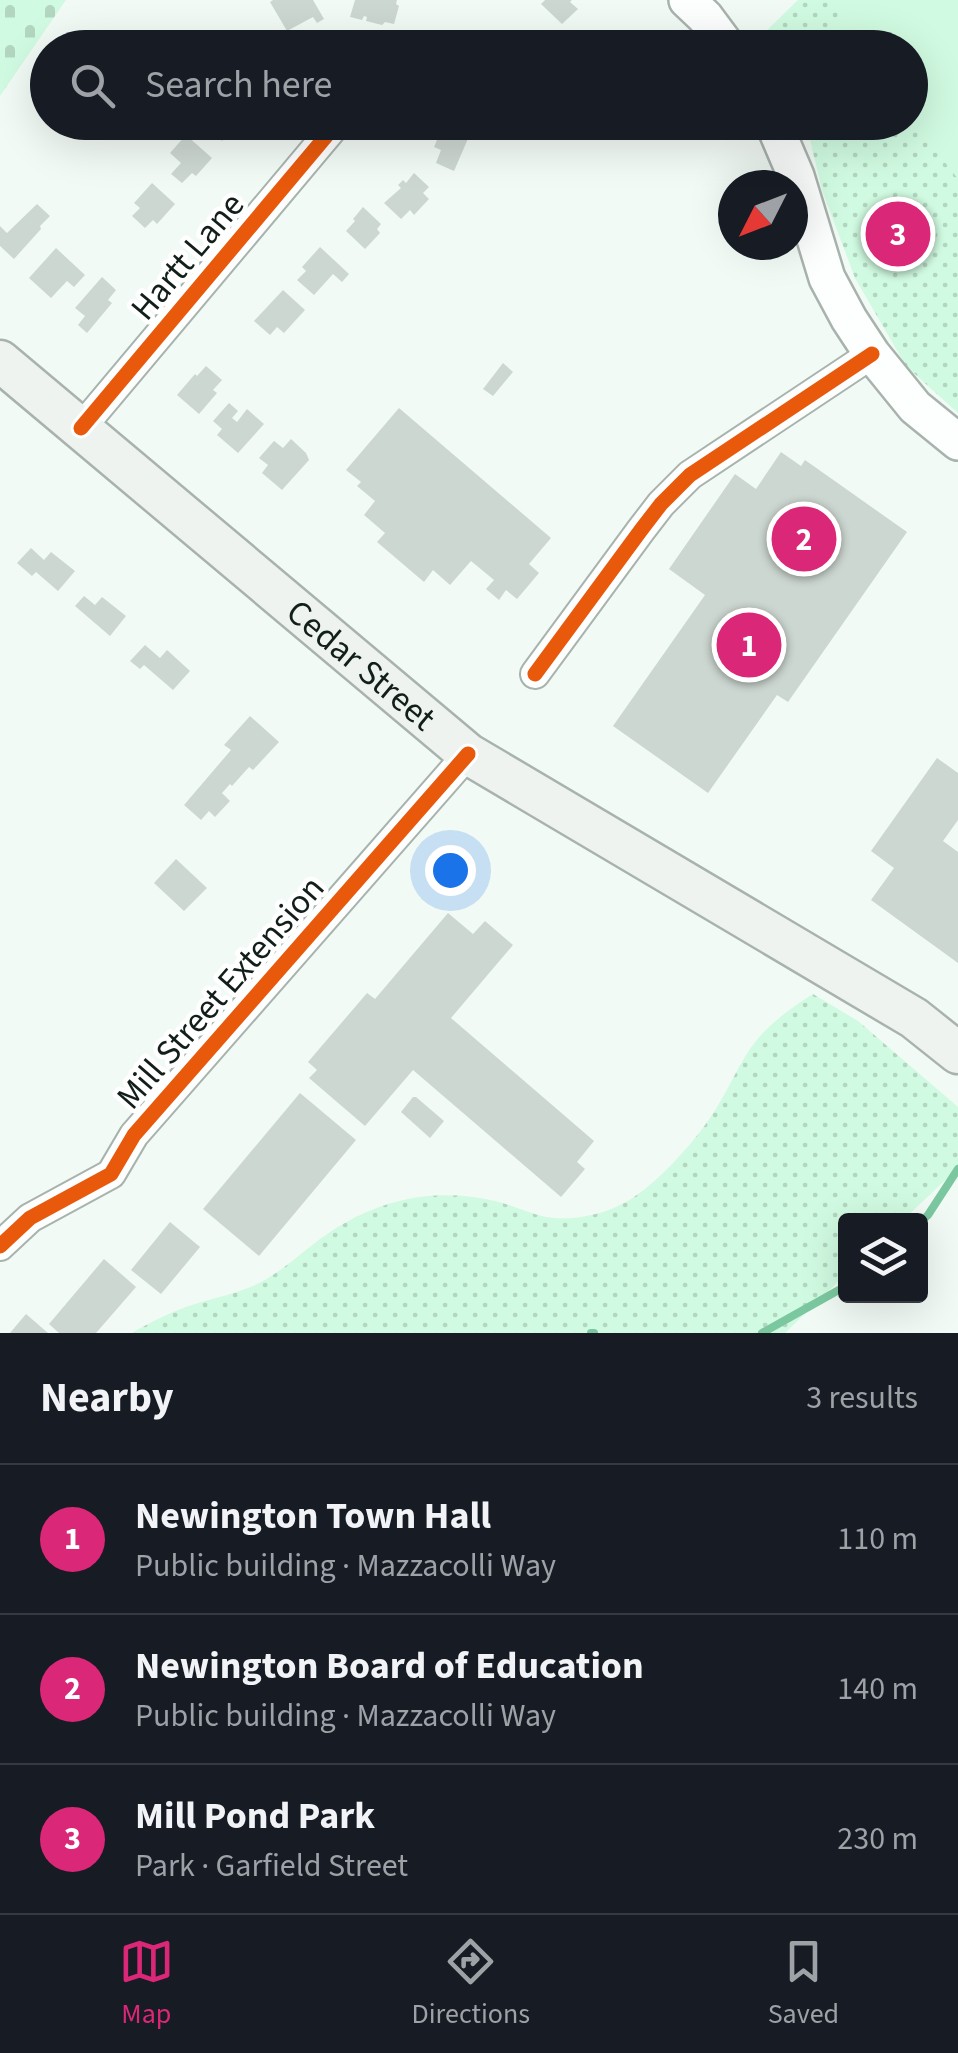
<!DOCTYPE html>
<html lang="en">
<head>
<meta charset="utf-8">
<style>
  body { margin:0; font-family:"Source Sans 3",sans-serif; background:#20242c; color:#f1f3f6 }
  .controls { position:absolute; right:30px; bottom:30px; display:grid; overflow:hidden; border-radius:10px; box-shadow:0 10px 40px #0002 }
  .controls button { width:90px; height:90px; display:grid; place-items:center; padding:0; border:0; border-bottom:2px solid #363941; background:#171b24; color:#f1f3f6; font:50px sans-serif }
  .compass { position:absolute; left:718px; top:170px; width:90px; height:90px; border-radius:50%; background:#171b24; box-shadow:0 10px 40px #0002; rotate:228deg }
  .you { position:absolute; left:450px; top:870px; width:35px; height:35px; margin:-25px; border:8px solid #fff; border-radius:50%; background:#1a73e8; box-shadow:0 0 0 15px #1a73e833 }
  .badge { display:grid; place-items:center; width:65px; height:65px; border-radius:50%; background:#db2777; color:#fff; font-size:32px; font-weight:700 }
  .pin { position:absolute; translate:-50% -50%; border:5px solid #fff; box-shadow:0 2px 10px #0006 }
  .list { margin:0; padding:0; list-style:none }
  h2 { display:flex; justify-content:space-between; align-items:center; height:130px; margin:0; padding:0 40px; font-size:42px }
  h2 small { font-size:32px; font-weight:400; color:#9ea1a6 }
  .list li { display:grid; grid-template-columns:65px 1fr auto; gap:30px; align-items:center; box-sizing:border-box; height:150px; padding:0 40px; border-top:2px solid #363941 }
  .list b { display:block; font-size:38px; white-space:nowrap }
  .list p { margin:0; font-size:32px; white-space:nowrap; color:#9ea1a6 }
  .list em { font-size:32px; font-style:normal; color:#9ea1a6 }
  .icon { flex:none; width:55px; height:55px; fill:none; stroke:currentColor; stroke-width:2; stroke-linecap:round; stroke-linejoin:round }
  .map { position:relative; flex:none; width:958px; height:1333px; overflow:hidden }
  .search { position:absolute; background:#171b24; box-shadow:0 10px 40px #0002; left:30px; right:30px; top:30px; height:110px; display:flex; align-items:center; gap:25px; box-sizing:border-box; padding:0 35px; border-radius:55px; color:#9ea1a6; font-size:38px }
  .sheet { height:580px; background:#171b24 }
  nav { display:flex; justify-content:space-around; align-items:center; box-sizing:border-box; height:140px; border-top:2px solid #363941; background:#171b24; font-size:28px; color:#9ea1a6 }
  nav a { display:grid; justify-items:center; gap:5px }
  nav .on { color:#db2777 }
  .map>svg:first-child { display:block }
  .cemetery { fill:url(#cemetery-stones) }
  .park { fill:url(#park-dots) }
  .pitch { fill:#d0fae1 }
  .lines { fill:none; stroke-linecap:round; stroke-linejoin:round }
  .stream { stroke:#7bc8a0; stroke-width:8 }
  .building { fill:#cdd7d1 }
  .minor-casing { stroke:#a9b3ad; stroke-width:32 }
  .tertiary-casing { stroke:#a9b3ad; stroke-width:40 }
  .secondary-casing { stroke:#a9b3ad; stroke-width:45 }
  .minor { stroke:#fdfefe; stroke-width:28 }
  .tertiary { stroke:#fdfefe; stroke-width:35 }
  .secondary { stroke:#eef3f0; stroke-width:40 }
  .cycleway-casing { stroke:#fff; stroke-width:21 }
  .cycleway { stroke:#e8590c; stroke-width:15 }
  .labels { text-anchor:middle; stroke-width:9; stroke-linejoin:round; paint-order:stroke }
  .street-label { font-size:35px; fill:#121f18; stroke:#fff }
</style>
</head>
<body>
<div class="map">
<svg width="958" height="1333" viewBox="0 0 958 1333">
  <defs>
    <pattern id="cemetery-stones" width="16" height="16" patternUnits="userSpaceOnUse" patternTransform="scale(2.5)"><rect width="16" height="16" fill="#d0fae1"/><path d="M2 7V4a2 2 0 0 1 4 0v3zM10 15v-3a2 2 0 0 1 4 0v3z" fill="#b2d6c0"/></pattern>
    <pattern id="park-dots" width="8" height="8" patternUnits="userSpaceOnUse" patternTransform="scale(2.5)"><rect width="8" height="8" fill="#d0fae1"/><path d="M2 2h.1M6 6h.1" fill="none" stroke="#b2d6c0" stroke-width="1.8" stroke-linecap="round"/></pattern>
  </defs>
  <rect width="100%" height="100%" fill="#f2faf5"/>
  <path class="cemetery" d="M0,0H66L0,96Z"/>
  <g class="park">
    <path d="M798,0H958V413L906,366L855,278L822,190L806,123L910,122V48L767,47L761,36Z"/>
    <path d="M813,994L858,1021L958,1107V1168L903,1220H846L845,1275L785,1333H132C152,1321 173,1311 195,1304C214,1298 235,1294 253,1286C276,1276 295,1258 315,1243C346,1219 380,1203 419,1197C445,1194 469,1195 495,1201C512,1205 528,1213 546,1217C570,1221 598,1216 620,1205C650,1192 694,1143 712,1115C726,1094 736,1070 750,1049C765,1027 790,1008 813,994Z"/>
  </g>
  <path class="pitch" d="M843,0H958V179L911,119L910,48L854,47L837,27Z"/>
  <g class="lines">
    <g class="stream">
      <path d="M920,1222L928,1215L958,1169"/>
      <path d="M591,1333H594"/>
      <path d="M762,1333L846,1286"/>
    </g>
  </g>
  <g class="building">
    <path d="M273,0H313L324,19L317,23L313,17L287,31L270,2Z"/>
    <path d="M355,0H397L396,4L399,6L394,24L385,22L382,25L366,21L367,17L364,16L362,20L350,17Z"/>
    <path d="M545,0H572L570,2L578,9L562,24L541,4Z"/>
    <path d="M241,30L262,48H226Z"/>
    <path d="M433,30L443,47L453,40L458,48H413L411,44Z"/>
    <path d="M210,122H246L232,139L228,135L222,141L206,128Z"/>
    <path d="M444,123L470,134L454,171L436,163L441,150L434,147Z"/>
    <path d="M186,135L212,158L196,176L192,173L182,183L171,174L181,163L170,153Z"/>
    <path d="M414,173L429,187L423,193L429,199L414,215L410,210L401,219L384,203L401,188L398,185L403,180L406,183Z"/>
    <path d="M152,183L175,204L157,224L153,220L145,228L132,216L140,208L134,203Z"/>
    <path d="M37,204L50,216L40,226L41,229L14,259L0,246V226L7,233Z"/>
    <path d="M363,207L381,224L377,229L380,233L365,249L346,231L355,221L353,219Z"/>
    <path d="M320,247L349,274L342,282L333,274L314,295L297,280L306,271L302,267Z"/>
    <path d="M56,248L85,275L74,287L67,281L51,298L29,278Z"/>
    <path d="M102,277L116,290L108,300L112,303L87,333L78,325L85,316L75,308Z"/>
    <path d="M283,290L305,310L284,333L277,327L270,335L254,321Z"/>
    <path d="M503,363L513,372L493,396L483,389Z"/>
    <path d="M206,366L222,380L213,390L217,393L199,414L177,395L195,374L197,376Z"/>
    <path d="M229,403L238,411L232,418L237,422L247,409L264,424L238,453L217,435L222,429L213,421Z"/>
    <path d="M399,408L551,538L529,564L539,573L517,599L506,590L499,600L486,589L494,580L471,561L450,585L433,570L424,582L377,542L385,533L364,515L375,501L357,486L361,482L346,470Z"/>
    <path d="M291,439L306,453L309,460L282,490L262,473L268,465L259,458L274,441L283,448Z"/>
    <path d="M781,452L801,466L805,460L907,532L788,702L777,695L708,793L613,726L705,595L669,569L735,474L756,489Z"/>
    <path d="M31,548L44,560L51,552L75,571L58,591L36,572L32,576L17,563Z"/>
    <path d="M84,596L95,605L102,597L126,616L110,636L75,606Z"/>
    <path d="M145,645L160,658L167,650L190,671L173,690L144,665L140,669L130,661Z"/>
    <path d="M250,716L279,742L253,770L249,767L232,786L230,784L222,793L230,801L215,817L209,811L201,820L184,805L231,750L224,745Z"/>
    <path d="M937,758L958,773V820L943,841L958,852V963L871,900L894,868L871,851Z"/>
    <path d="M176,859L207,888L184,911L154,883Z"/>
    <path d="M448,913L473,934L485,921L513,945L451,1018L594,1141L577,1162L585,1169L561,1197L413,1070L365,1126L309,1078L317,1070L308,1062L367,993L375,999Z"/>
    <path d="M300,1093L356,1140L259,1256L203,1209Z"/>
    <path d="M413,1097H416L444,1121L430,1138L401,1112Z"/>
    <path d="M170,1222L200,1247L161,1294L131,1270Z"/>
    <path d="M104,1259L136,1287L96,1333H59L49,1324Z"/>
    <path d="M26,1314L48,1333H10Z"/>
  </g>
  <g class="lines">
    <g class="minor-casing">
      <g id="minor">
        <path d="M81,428L338,122"/>
        <path d="M535,674L641,530L661,504L690,475L872,354"/>
        <path d="M0,1246L30,1218L111,1174L134,1135L468,754"/>
      </g>
    </g>
    <g class="tertiary-casing">
      <g id="tertiary">
        <path d="M687,0L705,17L728,48"/>
        <path d="M773,122L796,176L827,278L849,319L872,354L915,407L958,442"/>
      </g>
    </g>
    <g class="secondary-casing">
      <g id="secondary">
        <path id="s1" d="M0,361L468,754L914,1018L958,1053"/>
      </g>
    </g>
    <use href="#minor" class="minor"/>
    <use href="#tertiary" class="tertiary"/>
    <use href="#secondary" class="secondary"/>
    <g class="cycleway-casing">
      <g id="cycleway">
        <path d="M81,428L338,122"/>
        <path d="M535,674L641,530L661,504L690,475L872,354"/>
        <path d="M0,1246L30,1218L111,1174L134,1135L468,754"/>
      </g>
    </g>
    <use href="#cycleway" class="cycleway"/>
  </g>
  <g class="labels">
    <g class="street-label">
      <text transform="translate(187 256) rotate(-50)" y="12">Hartt Lane</text>
      <text dy="12" stroke="none"><textPath href="#s1" startOffset="472">Cedar Street</textPath></text>
      <text transform="translate(220 992) rotate(-49)" y="12">Mill Street Extension</text>
    </g>
  </g>
</svg>
<div class="controls">
<button><svg class="icon" aria-label="layers" viewBox="0 0 24 24"><path d="M12 4l9 5-9 5-9-5zM3 14l9 5 9-5"/></svg></button>
</div>
<svg class="compass" viewBox="-18 -18 36 36"><path d="M0-13l5 13h-10z" fill="#e53935"/><path d="M0 13l5-13h-10z" fill="#9ea1a6"/></svg>
<div class="you"></div>
<div class="pin badge" style="left:749px;top:645px">1</div>
<div class="pin badge" style="left:804px;top:539px">2</div>
<div class="pin badge" style="left:898px;top:234px">3</div>
<div class="search"><svg class="icon" aria-label="search" viewBox="0 0 24 24"><circle cx="10" cy="10" r="6"/><path d="M15 15l6 6"/></svg>Search here</div>
</div>
<section class="sheet">
<h2>Nearby<small>3 results</small></h2>
<ul class="list">
<li><span class="badge">1</span><div><b>Newington Town Hall</b><p>Public building · Mazzacolli Way</p></div><em>110 m</em></li>
<li><span class="badge">2</span><div><b>Newington Board of Education</b><p>Public building · Mazzacolli Way</p></div><em>140 m</em></li>
<li><span class="badge">3</span><div><b>Mill Pond Park</b><p>Park · Garfield Street</p></div><em>230 m</em></li>
</ul>
</section>
<nav>
<a class="on"><svg class="icon" aria-label="map" viewBox="0 0 24 24"><path d="M3 6l6-2 6 2 6-2v14l-6 2-6-2-6 2zM9 4v14M15 6v14"/></svg>Map</a>
<a><svg class="icon" aria-label="directions" viewBox="0 0 24 24"><path d="M12 3l9 9-9 9-9-9zM9 14v-3h6M13 9l2 2-2 2"/></svg>Directions</a>
<a><svg class="icon" aria-label="saved" viewBox="0 0 24 24"><path d="M7 4h10v16l-5-4-5 4z"/></svg>Saved</a>
</nav>
</body>
</html>
